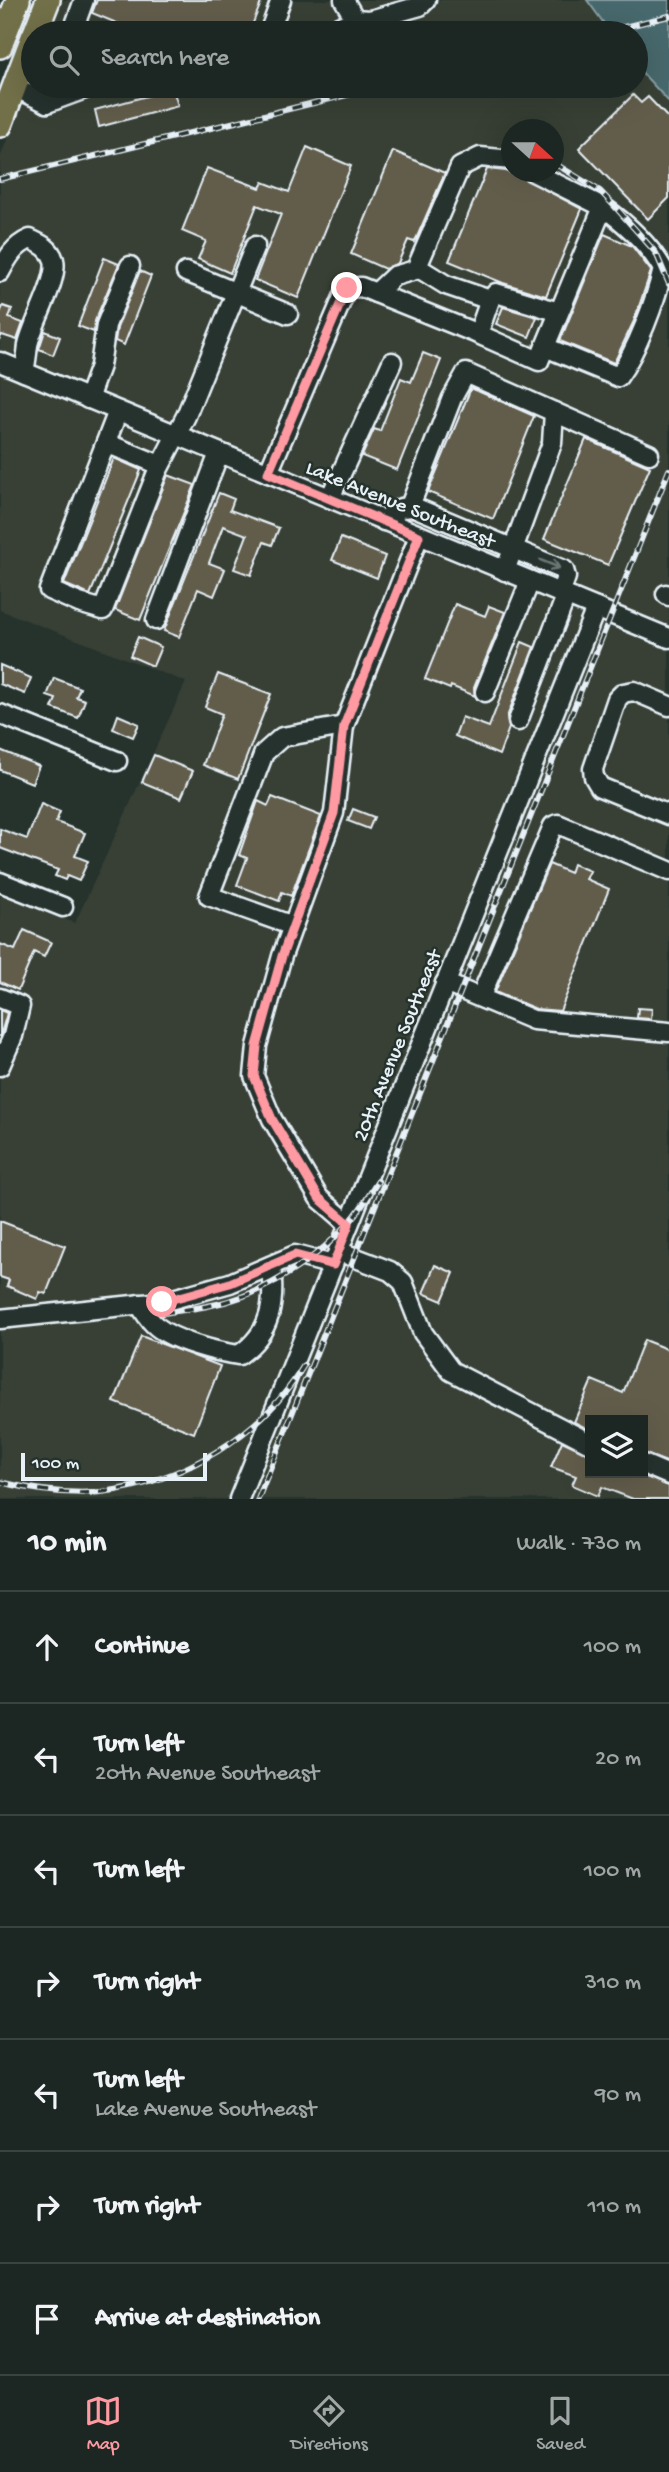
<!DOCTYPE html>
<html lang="en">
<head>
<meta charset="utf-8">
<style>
  body { margin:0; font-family:"Gochi Hand",sans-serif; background:#29322f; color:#f1f3f6 }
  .controls { position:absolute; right:21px; bottom:21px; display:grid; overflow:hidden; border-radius:0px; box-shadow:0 7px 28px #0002 }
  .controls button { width:63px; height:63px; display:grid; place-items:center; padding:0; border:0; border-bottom:2px solid #3a4340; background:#1c2622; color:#f1f3f6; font:35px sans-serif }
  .compass { position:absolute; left:501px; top:119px; width:63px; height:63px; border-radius:50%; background:#1c2622; box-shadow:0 7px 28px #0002; rotate:111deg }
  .scale { position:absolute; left:21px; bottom:18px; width:186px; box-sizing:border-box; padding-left:7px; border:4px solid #e8f1f8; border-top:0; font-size:19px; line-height:24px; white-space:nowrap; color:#e8f1f8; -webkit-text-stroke:5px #26332d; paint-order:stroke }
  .stop { position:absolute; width:21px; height:21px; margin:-16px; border:5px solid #ff9aa2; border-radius:50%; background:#fff }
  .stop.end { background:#ff9aa2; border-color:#fff; box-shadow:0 2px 7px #0008 }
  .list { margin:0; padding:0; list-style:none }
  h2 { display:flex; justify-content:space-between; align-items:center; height:91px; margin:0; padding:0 28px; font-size:30px }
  h2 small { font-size:23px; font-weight:400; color:#a0a5a5 }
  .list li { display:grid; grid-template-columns:46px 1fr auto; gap:21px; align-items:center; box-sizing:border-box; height:112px; padding:0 28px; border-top:2px solid #3a4340 }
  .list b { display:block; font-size:26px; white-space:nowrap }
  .list p { margin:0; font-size:23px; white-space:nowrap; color:#a0a5a5 }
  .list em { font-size:23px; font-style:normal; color:#a0a5a5 }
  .icon { flex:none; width:38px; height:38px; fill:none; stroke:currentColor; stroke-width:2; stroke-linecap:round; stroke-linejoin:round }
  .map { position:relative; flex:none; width:669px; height:1499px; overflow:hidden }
  .search { position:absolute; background:#1c2622; box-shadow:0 7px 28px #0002; left:21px; right:21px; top:21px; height:77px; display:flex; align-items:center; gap:18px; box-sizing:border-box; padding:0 24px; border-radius:38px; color:#a0a5a5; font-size:26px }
  .sheet { height:875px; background:#1c2622 }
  nav { display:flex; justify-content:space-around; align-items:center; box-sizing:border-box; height:98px; border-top:2px solid #3a4340; background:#1c2622; font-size:19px; color:#a0a5a5 }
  nav a { display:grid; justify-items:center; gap:4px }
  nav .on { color:#ff9aa2 }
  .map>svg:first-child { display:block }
  .built { fill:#384036; fill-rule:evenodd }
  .water { fill:#46686c; stroke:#879fa4; stroke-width:2 }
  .building { fill:#625d4b; stroke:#e8f1f8; stroke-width:2 }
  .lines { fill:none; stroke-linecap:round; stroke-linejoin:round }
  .minor-casing { stroke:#e8f1f8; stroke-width:23 }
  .major-casing { stroke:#e8f1f8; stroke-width:28 }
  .minor { stroke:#26332d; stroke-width:18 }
  .major { stroke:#726f4a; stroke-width:23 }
  .rail-casing { stroke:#e8f1f8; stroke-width:6 }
  .rail { stroke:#26332d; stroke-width:3.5; stroke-dasharray:10; stroke-linecap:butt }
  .oneway { stroke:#6a7674 }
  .route { stroke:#ff9aa2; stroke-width:9 }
  .labels { text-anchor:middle; stroke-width:5; stroke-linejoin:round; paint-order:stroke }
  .street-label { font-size:21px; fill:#e8f1f8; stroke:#26332d }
</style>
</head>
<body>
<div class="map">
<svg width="669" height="1499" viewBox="0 0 669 1499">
  <rect width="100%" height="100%" fill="#26332d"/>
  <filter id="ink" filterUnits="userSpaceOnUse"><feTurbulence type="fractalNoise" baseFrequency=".0143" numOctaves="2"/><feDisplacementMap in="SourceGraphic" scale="14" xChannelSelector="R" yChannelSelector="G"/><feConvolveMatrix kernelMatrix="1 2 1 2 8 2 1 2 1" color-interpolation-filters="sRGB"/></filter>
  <g filter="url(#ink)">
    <g class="built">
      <path d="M62,0H587L611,33H49Z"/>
      <path d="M636,66L669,102V631L0,355V158L33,73V86H636ZM512,130H554V172H512Z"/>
      <path d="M0,369L587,611L231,1499H0V895L75,923L186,682L0,610Z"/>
      <path d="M600,617L669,645V1499H247ZM590,1420H643V1473H590Z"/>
    </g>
    <path class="water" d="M587,0H669V102L636,66V33H611Z"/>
    <g class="building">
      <path d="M97,0H262L249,33H141L92,13Z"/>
      <path d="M173,89L178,106L99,127L95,110Z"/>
      <path d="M633,95L641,103L648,97L669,119V198L648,219L579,148Z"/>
      <path d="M307,147L351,166L298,298L255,280L281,214L257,205L230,273L198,259L206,241L182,231L207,168L260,188L263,182L289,192Z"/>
      <path d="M393,151L445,173L417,237L414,242L408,240L398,263L385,269L351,254Z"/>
      <path d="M487,169L506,171L524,178L582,209L546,296L503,283L449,261Z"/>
      <path d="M604,234L632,246L651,271L634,321L614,363L560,341Z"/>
      <path d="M104,258L119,264L95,321L94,332L78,326Z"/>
      <path d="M140,271L151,276L124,345L115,341L117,328Z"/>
      <path d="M3,306L12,309L9,318L23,323L17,340L2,335L0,338V313Z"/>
      <path d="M503,307L537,317L529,337L496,324Z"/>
      <path d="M45,331L60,337L53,355L39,349Z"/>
      <path d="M423,353L441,360L397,470L362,456L374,429L380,431L401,378L411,382Z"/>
      <path d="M471,388L534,416L493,519L428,492Z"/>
      <path d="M586,439L650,467L608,565L544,539Z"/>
      <path d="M114,458L141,470L90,595L64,584Z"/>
      <path d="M168,475L195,485L140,620L115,610Z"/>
      <path d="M219,493L234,499L230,510L279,528L272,545L264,542L251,575L234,569L247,535L223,526L209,563L225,569L214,596L198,589L179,637L164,631Z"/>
      <path d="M341,538L385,556L377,578L332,560Z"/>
      <path d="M455,604L485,616L489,606L505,612L474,688L475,696L451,686L450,689L425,679Z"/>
      <path d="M138,637L161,647L153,666L130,656Z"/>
      <path d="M522,642L534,647L507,717L509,728L499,755L455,736L462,717L489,727Z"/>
      <path d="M0,665L31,678L25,694L0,684Z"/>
      <path d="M218,674L271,694L238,779L203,765L222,714L205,707Z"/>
      <path d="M54,678L80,688L76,697L85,700L78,718L52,708L56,699L47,696Z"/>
      <path d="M118,715L139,724L133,737L113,729Z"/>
      <path d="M0,750L39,766L32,783L0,770Z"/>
      <path d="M154,755L193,771L181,798L142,782Z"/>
      <path d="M272,797L321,816L291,896L282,892L279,901L237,885L247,858L239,855L258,801L268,806Z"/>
      <path d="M41,804L60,812L56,822L85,833L75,856L88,861L79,881L67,876L65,880L55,876L58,870L0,848V829L27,839Z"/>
      <path d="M353,809L374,817L369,829L348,821Z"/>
      <path d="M549,864L570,873L573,864L590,871L586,879L609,889L560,1011L536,1009L495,992Z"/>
      <path d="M24,930L51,942L44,957L34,952L18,990L0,982V944L15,950Z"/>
      <path d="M638,1008L652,1009L651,1019L637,1018Z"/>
      <path d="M0,1010L7,1013L0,1037Z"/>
      <path d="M0,1221L65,1246L46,1294L40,1292L37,1299L7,1286L9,1280L0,1277Z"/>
      <path d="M435,1265L454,1273L442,1301L423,1293Z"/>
      <path d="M141,1336L220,1366L194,1433L114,1402Z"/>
      <path d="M644,1340L669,1350V1463L643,1453V1420H590V1430L574,1422L592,1380L623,1393Z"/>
      <path d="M562,1441L590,1454V1473H636L669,1486V1499H633L602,1487L598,1496L572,1485L576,1476L551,1467Z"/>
    </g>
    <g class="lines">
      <g class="minor-casing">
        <g id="minor">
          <path d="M344,0L355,19L370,20L420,6L426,0"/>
          <path d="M72,33L84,0"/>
          <path d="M269,33L281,0"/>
          <path d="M326,33L355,19"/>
          <path d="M14,87L47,103L53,86"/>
          <path d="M47,103L85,89V86"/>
          <path d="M0,272C8,257 14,246 30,239C41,244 50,248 54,260C59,279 32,324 28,345C27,354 26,363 24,372"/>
          <path d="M186,272L288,314"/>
          <path d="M376,293L394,276L419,269"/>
          <path d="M490,300L496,293L559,312"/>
          <path d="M478,334L490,300L446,285L417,267L460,167L480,157L512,160"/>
          <path d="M545,347L618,377C637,351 656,300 663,269C648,243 627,224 603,207"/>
          <path d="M0,362L669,638"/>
          <path d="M88,399L100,366L106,325L130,266"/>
          <path d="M118,411L49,590L79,603L103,610L158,470L186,416L255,246"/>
          <path d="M554,412L649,454"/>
          <path d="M106,443L160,465"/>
          <path d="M268,473L347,288L361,287L478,334L539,361L603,207L533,172"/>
          <path d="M330,498L392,362"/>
          <path d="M410,506L452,398L466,373L554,412L552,443L505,571"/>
          <path d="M384,521L401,508L414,507L564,570L566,577L560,594"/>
          <path d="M666,594L669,596"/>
          <path d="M156,620L219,453"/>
          <path d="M485,692L530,581"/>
          <path d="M669,706L634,691L623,693L617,699L593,769L594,777L600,787L669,815"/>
          <path d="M0,714L117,761"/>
          <path d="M518,721L566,596"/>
          <path d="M0,882L63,907"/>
          <path d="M293,926L209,896L264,753L282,737L344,726"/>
          <path d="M445,983L533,1020L669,1032"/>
          <path d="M481,996L553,826L558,824L669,871"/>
          <path d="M0,998L20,1006L13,1036L0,1066"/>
          <path d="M349,1224L319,1198L272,1119L254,1076L257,1046L282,956L334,813L344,726L419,536"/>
          <path d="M338,1251L390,1271L403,1282L423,1333L451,1371L590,1443"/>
          <path d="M139,1304C144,1311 149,1321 156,1326C174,1341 216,1352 239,1355C272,1332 275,1303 271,1266"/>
          <path d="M0,1319L162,1302L230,1283L295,1255L333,1265"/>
          <path d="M643,1464L669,1475"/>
          <path d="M239,1499L596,608"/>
        </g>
      </g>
      <g class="major-casing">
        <g id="major">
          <path d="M35,33L48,0"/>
          <path d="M0,46L18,0"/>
          <path d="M0,125L33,37"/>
        </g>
      </g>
      <use href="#minor" class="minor"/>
      <use href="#major" class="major"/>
      <g class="rail-casing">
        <g id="rail">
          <path d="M600,33L669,16"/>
          <path d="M554,163L600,191L618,210L656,253L669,284"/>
          <path d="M0,179L384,86"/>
          <path d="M163,1313C189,1309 216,1306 241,1297C279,1283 320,1255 347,1225C359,1213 368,1196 378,1181"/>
          <path d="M0,1482C33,1490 67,1495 101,1492C181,1483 263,1435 304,1365"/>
          <path d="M258,1499L669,470"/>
        </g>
      </g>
      <use href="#rail" class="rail"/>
    </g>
    <defs><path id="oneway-shaft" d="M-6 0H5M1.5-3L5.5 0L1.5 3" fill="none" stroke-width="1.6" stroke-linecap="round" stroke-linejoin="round" transform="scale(1.75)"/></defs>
    <use class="oneway" href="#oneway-shaft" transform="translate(550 564) rotate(22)"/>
  </g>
  <g class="lines" filter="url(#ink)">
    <path class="route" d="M162,1302L230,1283L295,1255L333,1265L349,1224L319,1198L272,1119L254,1076L257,1046L282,956L334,813L344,726L419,536L268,473L347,288"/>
  </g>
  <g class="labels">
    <g class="street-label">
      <text transform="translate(401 503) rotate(22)" y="7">Lake Avenue Southeast</text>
      <text transform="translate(396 1045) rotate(-68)" y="7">20th Avenue Southeast</text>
    </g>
  </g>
</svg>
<div class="controls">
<button><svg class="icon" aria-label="layers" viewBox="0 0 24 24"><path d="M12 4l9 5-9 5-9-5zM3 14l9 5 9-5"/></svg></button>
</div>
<svg class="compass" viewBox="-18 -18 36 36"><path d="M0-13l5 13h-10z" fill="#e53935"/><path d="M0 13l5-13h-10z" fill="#a0a5a5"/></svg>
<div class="scale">100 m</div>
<div class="stop" style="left:162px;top:1302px"></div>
<div class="stop end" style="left:347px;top:288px"></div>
<div class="search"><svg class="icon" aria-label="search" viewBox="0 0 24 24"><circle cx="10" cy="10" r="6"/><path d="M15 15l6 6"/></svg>Search here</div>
</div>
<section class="sheet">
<h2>10 min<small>Walk · 730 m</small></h2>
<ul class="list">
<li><svg class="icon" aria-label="ahead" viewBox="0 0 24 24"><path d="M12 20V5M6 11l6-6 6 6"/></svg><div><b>Continue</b></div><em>100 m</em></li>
<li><svg class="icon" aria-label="left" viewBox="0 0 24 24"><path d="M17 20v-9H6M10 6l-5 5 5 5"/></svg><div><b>Turn left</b><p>20th Avenue Southeast</p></div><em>20 m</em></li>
<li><svg class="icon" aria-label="left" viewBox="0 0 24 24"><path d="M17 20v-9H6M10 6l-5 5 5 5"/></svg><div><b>Turn left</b></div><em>100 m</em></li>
<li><svg class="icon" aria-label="right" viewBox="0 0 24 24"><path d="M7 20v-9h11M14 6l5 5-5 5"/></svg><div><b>Turn right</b></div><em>310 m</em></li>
<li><svg class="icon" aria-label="left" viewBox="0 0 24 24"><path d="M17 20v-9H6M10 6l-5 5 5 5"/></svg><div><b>Turn left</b><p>Lake Avenue Southeast</p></div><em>90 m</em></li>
<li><svg class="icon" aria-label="right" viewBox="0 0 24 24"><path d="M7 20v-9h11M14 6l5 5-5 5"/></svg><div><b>Turn right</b></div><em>110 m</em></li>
<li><svg class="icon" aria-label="arrive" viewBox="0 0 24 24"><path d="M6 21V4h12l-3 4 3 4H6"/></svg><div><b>Arrive at destination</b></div></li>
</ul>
</section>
<nav>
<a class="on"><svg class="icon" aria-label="map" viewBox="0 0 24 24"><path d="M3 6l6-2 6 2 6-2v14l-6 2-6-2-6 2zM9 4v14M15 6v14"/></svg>Map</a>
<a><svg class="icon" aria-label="directions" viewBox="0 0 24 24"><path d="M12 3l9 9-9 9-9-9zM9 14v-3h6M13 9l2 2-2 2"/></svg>Directions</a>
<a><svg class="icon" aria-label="saved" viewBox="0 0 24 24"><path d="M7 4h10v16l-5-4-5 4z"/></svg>Saved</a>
</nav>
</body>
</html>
